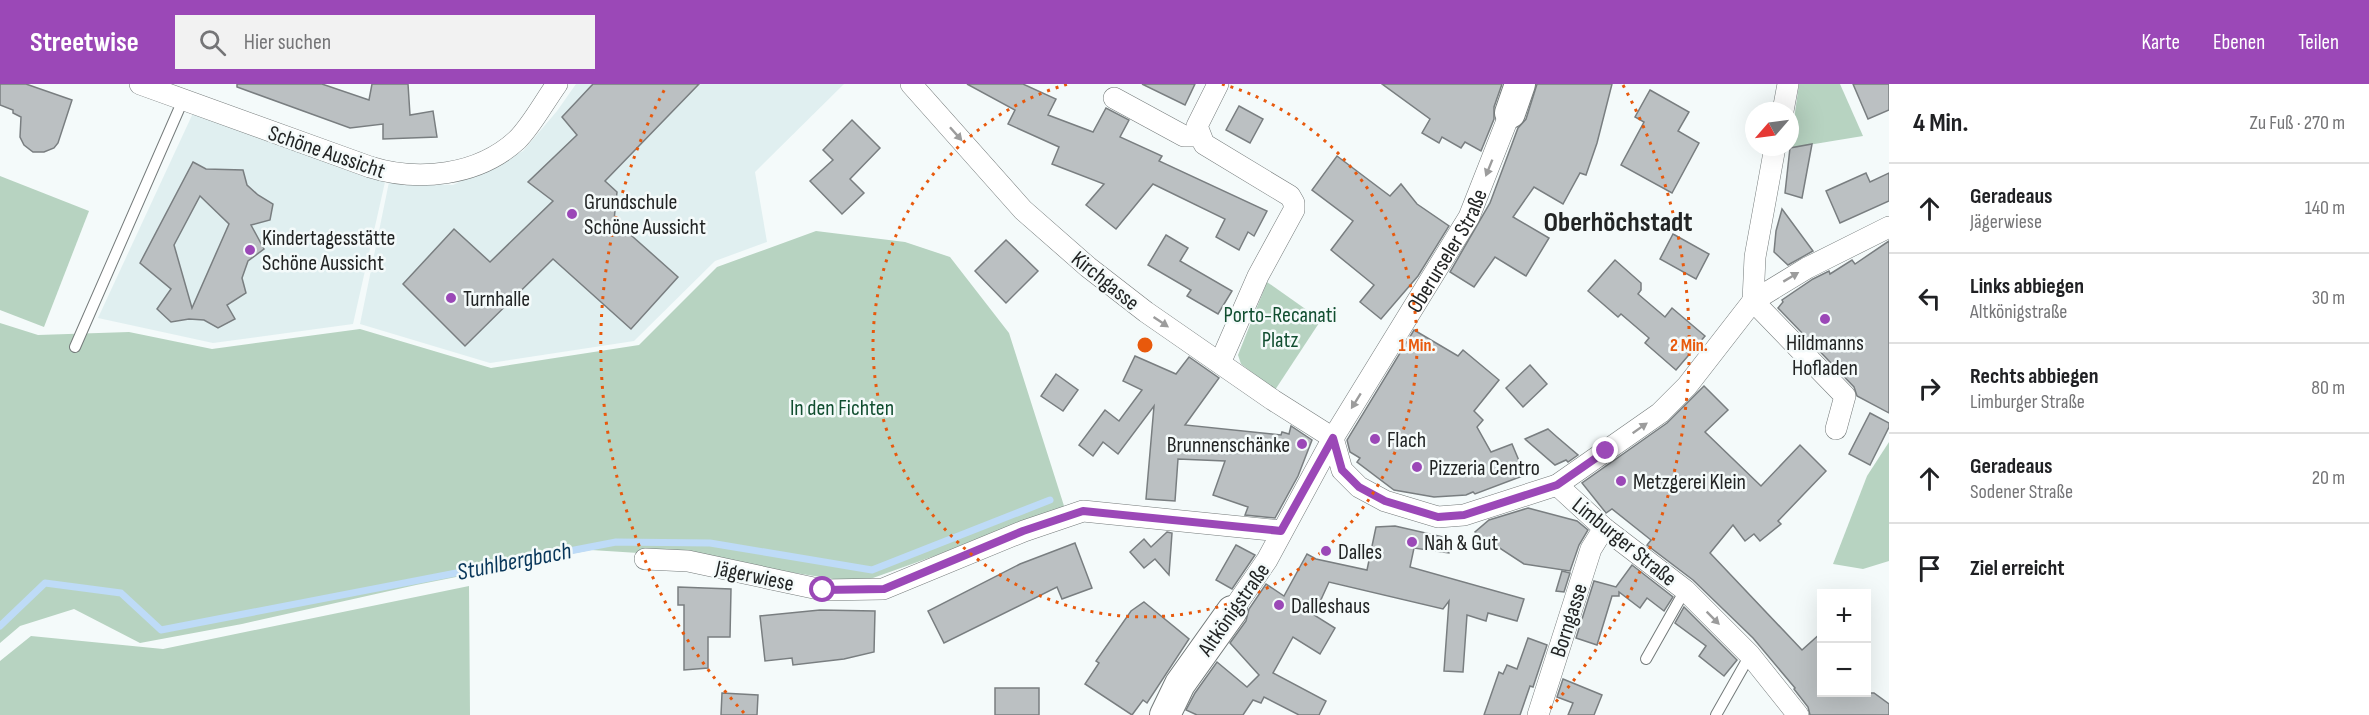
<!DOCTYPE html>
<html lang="de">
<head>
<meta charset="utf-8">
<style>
  body { margin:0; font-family:"Sofia Sans Condensed",sans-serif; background:#f2f2f2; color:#202124 }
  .controls { position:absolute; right:18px; bottom:18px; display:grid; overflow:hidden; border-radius:0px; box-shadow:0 6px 24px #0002 }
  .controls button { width:54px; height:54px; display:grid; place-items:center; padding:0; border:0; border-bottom:2px solid #e0e0e0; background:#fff; color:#202124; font:30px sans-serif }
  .compass { position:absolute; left:1745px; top:18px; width:54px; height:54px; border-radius:50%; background:#fff; box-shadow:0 6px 24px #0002; rotate:242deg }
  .stop { position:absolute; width:18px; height:18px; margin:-14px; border:4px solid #9b48b7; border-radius:50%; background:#fff }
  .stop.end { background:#9b48b7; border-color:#fff; box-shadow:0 2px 6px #0008 }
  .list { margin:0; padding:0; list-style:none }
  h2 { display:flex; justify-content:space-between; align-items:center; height:78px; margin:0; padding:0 24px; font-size:26px }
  h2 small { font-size:20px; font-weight:400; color:#757577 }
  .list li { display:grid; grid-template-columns:39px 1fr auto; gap:18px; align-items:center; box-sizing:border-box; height:90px; padding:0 24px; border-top:2px solid #e0e0e0 }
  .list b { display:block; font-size:22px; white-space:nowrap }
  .list p { margin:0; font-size:20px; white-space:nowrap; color:#757577 }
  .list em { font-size:20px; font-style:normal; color:#757577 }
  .icon { flex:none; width:33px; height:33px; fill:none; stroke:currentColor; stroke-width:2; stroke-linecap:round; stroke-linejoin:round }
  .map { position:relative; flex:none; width:1889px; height:631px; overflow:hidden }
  header { display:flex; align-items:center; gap:36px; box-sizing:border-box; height:84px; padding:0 30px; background:#9b48b7; color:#fff }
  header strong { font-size:28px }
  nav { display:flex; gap:33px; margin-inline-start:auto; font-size:21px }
  .search { width:420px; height:54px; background:#f2f2f2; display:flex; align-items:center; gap:15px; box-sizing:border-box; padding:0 21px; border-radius:0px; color:#757577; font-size:22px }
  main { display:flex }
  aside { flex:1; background:#fff }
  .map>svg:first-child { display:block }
  .built { fill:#e0eff0 }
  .green { fill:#b7d3c1 }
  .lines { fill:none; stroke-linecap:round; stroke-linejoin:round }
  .stream { stroke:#bedbf7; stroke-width:7 }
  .building { fill:#bbc0c2; stroke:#797e80; stroke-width:1.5; fill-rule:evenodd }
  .lane-casing { stroke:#747a7a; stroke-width:12 }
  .street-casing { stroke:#747a7a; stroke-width:22 }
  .secondary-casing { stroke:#747a7a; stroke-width:32 }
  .lane { stroke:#fff; stroke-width:10 }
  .street { stroke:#fff; stroke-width:21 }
  .secondary { stroke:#fff; stroke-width:30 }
  .oneway { fill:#9c9c9c }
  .route { stroke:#9b48b7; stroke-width:8 }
  .ring { fill:none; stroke:#e8590c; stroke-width:3; stroke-dasharray:3 6 }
  .poi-dot { fill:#9b48b7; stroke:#f4fafa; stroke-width:2 }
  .labels { text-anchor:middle; stroke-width:5; stroke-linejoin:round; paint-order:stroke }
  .street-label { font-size:22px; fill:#222424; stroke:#f4fafa }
  .poi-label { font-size:22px; fill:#222424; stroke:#f4fafa; text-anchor:start }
  .park-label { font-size:22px; fill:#114e30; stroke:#f4fafa }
  .water-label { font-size:24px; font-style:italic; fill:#08365a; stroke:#f4fafa }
  .district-label { font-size:28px; font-weight:bold; fill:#222424; stroke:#f4fafa }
  .centre { fill:#e8590c; stroke:#f4fafa; stroke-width:3 }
  .ring-label { font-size:18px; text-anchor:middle; font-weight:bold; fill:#e8590c; stroke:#f4fafa; stroke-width:5; stroke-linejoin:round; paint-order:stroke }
</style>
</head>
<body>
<header>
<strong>Streetwise</strong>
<div class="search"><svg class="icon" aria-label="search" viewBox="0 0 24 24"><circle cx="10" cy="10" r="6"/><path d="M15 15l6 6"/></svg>Hier suchen</div>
<nav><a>Karte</a><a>Ebenen</a><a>Teilen</a></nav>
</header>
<main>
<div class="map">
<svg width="1889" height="631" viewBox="0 0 1889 631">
  <rect width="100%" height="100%" fill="#f4fafa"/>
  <g class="built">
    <path d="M576,0H844L755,88L767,158L715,177L634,257L490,279L360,240L389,98L453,101L523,67L557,27Z"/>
    <path d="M194,27L385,98L353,240L213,259L98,234Z"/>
  </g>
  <g class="green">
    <path d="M1799,0H1840L1863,52L1790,64Z"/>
    <path d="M0,92L89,127L44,243L0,226Z"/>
    <path d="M816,147L905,158L950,173L1009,249L1065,425L859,499L686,472L591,466L416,501L242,540L140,559L74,525L20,542L0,559V239L38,251L129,248L212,265L360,245L491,284L639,261L717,183Z"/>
    <path d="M1267,198L1321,236L1275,306L1241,280L1238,271Z"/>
    <path d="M1889,358V477L1863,485L1833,480L1867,392Z"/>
    <path d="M469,502L470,631H0V577L31,552L163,565Z"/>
  </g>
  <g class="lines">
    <path class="stream" d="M0,542L45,499L121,509L161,546L616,458L710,459L872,486L1050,416"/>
  </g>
  <g class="building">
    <path d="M0,0H26L72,16L58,59L54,64L44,68H33L24,61L20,53L21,33L13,29V26L0,21Z"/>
    <path d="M237,0H322L369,16L372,0H408L410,31L433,27L437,53L383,55V40L350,44L237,3Z"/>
    <path d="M593,0H699L605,97L617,108L614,136L678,193L631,245L553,175L465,262L403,200L454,145L490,178L553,117L528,98L577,51L562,33Z"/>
    <path d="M967,0H1023L1056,15L1048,31L1093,48L1106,24L1129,36L1120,53L1162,72L1159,77L1267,127L1254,152L1248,148L1239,166L1216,153L1225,135L1153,100L1116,145L1086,121L1104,100L1052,80L1059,63L1008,40L1015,26Z"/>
    <path d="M1142,0H1195L1185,21Z"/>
    <path d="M1382,0H1502L1494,23V35L1481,67L1465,58L1461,64L1442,53L1439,59L1422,49L1430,35Z"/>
    <path d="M1537,0H1612L1597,59L1586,91L1580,89L1563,120L1534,103L1513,133L1549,154L1526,192L1495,173L1474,203L1450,188L1490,119L1518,44L1526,35Z"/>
    <path d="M1853,0H1889V26L1868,35Z"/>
    <path d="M1650,6L1689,28L1678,47L1699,59L1672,109L1621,81L1644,38L1635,33Z"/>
    <path d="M1239,22L1263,35L1250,59L1226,46Z"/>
    <path d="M852,36L880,64L850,95L864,109L842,130L810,97L833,76L823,66Z"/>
    <path d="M1812,60L1802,114L1785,109L1790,64Z"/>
    <path d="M1337,72L1390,112L1401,100L1417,120L1449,142L1418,192L1381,235L1360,218L1374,201L1331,166L1353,137L1312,106Z"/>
    <path d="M193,78L206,85L243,86L247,101L258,111L273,120L270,136L251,141L264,165L248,177L242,194L246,209L227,221L235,235L218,244L204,236L189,235L171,238L157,225L171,205L140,179ZM200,112L229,140L192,224L174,161Z"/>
    <path d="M1866,89L1870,98L1889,89V117L1840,139L1826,107Z"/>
    <path d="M1782,125L1813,167L1788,181L1774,168L1776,147Z"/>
    <path d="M1673,150L1709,170L1696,195L1660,175Z"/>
    <path d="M1166,151L1188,164L1180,177L1232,207L1218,230L1187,212L1191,206L1148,181Z"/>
    <path d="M1006,156L1038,187L1006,219L975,187Z"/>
    <path d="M1889,157V329L1857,312L1854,303L1778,224L1783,218L1782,216L1813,195L1829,187L1830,190L1852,176L1855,180Z"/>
    <path d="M1615,176L1641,199V206L1638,210L1665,233L1672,224L1705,252L1676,286L1645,259L1649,254L1621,230L1618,233L1588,207Z"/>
    <path d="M1414,246L1458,272L1463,266L1499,296L1474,327L1483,336L1477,343L1491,368L1512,360L1525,391L1475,410L1473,408L1466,411L1434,413L1394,406L1357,378L1360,374L1350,368L1347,356Z"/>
    <path d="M1135,272L1176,290L1189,273L1219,294L1185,341L1281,351L1282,348L1289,350L1291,342L1312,356L1298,392L1275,434L1245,431L1248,423L1213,411L1225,377L1178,375L1175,417L1146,415L1154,322L1118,370L1103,358L1093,372L1079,361L1105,326L1119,337L1142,306L1123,297Z"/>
    <path d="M1530,281L1547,300L1523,323L1506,304Z"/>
    <path d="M1056,290L1078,306L1063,327L1041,312Z"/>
    <path d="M1704,302L1728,326L1705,348L1761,402L1800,361L1826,387L1778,437L1781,440L1760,457L1754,450L1745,457L1733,441L1710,469L1802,566L1821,549V609H1874L1889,620V631H1810L1808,623L1794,605L1795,604L1753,554L1693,496L1647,461L1651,456L1612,425L1606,429L1582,399L1667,339Z"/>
    <path d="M1870,329L1889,339V343L1870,381L1849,370Z"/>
    <path d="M1548,345L1557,353L1578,371L1568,378L1566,376L1555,381L1525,355Z"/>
    <path d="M1528,424L1577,437L1588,446L1579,461L1570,487L1524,480L1475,448L1489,436Z"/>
    <path d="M1395,442L1452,455L1449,469L1414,464L1410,483L1524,515L1517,537L1488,529L1486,537L1467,531L1463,588L1444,587L1449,517L1443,525L1329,498L1314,531L1335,544L1320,570L1293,553L1273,589L1326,617L1319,631H1299L1264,613L1261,619L1253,616L1243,631H1197L1186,626L1195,609L1217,578L1247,603L1259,591L1230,559L1246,537L1249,525L1266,500L1284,512L1307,470L1316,475L1367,486L1376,443Z"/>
    <path d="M1167,448L1172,449L1169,491L1155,475L1144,484L1130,468L1144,455L1151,463Z"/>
    <path d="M1075,459L1092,504L1062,515L1057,503L944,559L928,527L1020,480Z"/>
    <path d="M1236,461L1255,471L1232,505L1216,496Z"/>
    <path d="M1632,481L1673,513L1664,527L1647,514L1640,524L1619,508V512H1612L1597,561L1576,554L1594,497L1616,503Z"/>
    <path d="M1562,487L1570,489L1564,508L1556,507Z"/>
    <path d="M678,503L731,505L730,553H708V584L684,586V521H678Z"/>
    <path d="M1144,518L1189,555L1147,619L1143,616L1132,631L1085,600L1099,579L1096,577L1131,527Z"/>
    <path d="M1684,523L1737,576L1724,592L1699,572L1706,562L1675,539Z"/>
    <path d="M820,526L875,527L874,568L844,575L793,581L792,574L765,577L760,532Z"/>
    <path d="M1528,554L1547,561L1533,603L1530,602L1520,631H1484L1499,588L1503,590L1507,581L1517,585Z"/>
    <path d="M1563,595L1602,611L1594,631H1568L1573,619L1557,613Z"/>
    <rect x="995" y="604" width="44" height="27"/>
    <path d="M722,609L758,611L757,631H721Z"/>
  </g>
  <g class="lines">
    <g class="lane-casing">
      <g id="lane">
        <path d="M75,263L183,16"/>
        <path d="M1646,575L1685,506"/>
        <path d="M1716,631L1750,571"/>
      </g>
    </g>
    <g class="street-casing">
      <g id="street">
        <path d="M140,0L370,83C418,98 478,92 517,56C532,41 544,18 557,0"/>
        <path d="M911,0L1023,126L1088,183L1146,228L1273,316L1333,354"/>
        <path d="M1218,0L1197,42L1204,60L1290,112L1294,119V126L1258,192L1220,279"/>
        <path d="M1114,14L1184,52H1199"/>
        <path d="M1783,27L1788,0"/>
        <path d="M1775,63L1755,173L1753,217L1845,312L1836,345"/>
        <path d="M1333,354L1342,386L1359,403L1385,417L1438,433L1464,431L1557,401L1660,329L1687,302L1753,217L1807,184L1889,143"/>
        <path d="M1557,401L1604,444L1685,506L1750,571L1798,631"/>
        <path d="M645,475L688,477L823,506L883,505L1024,447L1083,427L1281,447"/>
        <path id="s1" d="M1232,527L1267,476L1333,354L1469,133L1510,29"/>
        <path d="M1538,631L1591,465L1604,444"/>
      </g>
    </g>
    <g class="secondary-casing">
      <g id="secondary">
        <path d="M1510,29L1520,0"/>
        <path d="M1165,631L1180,600L1232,527"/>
      </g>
    </g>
    <use href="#lane" class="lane"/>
    <use href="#street" class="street"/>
    <use href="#secondary" class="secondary"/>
  </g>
  <defs><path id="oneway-solid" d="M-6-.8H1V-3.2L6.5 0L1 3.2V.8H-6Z" transform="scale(1.5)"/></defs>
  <g class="oneway">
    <use href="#oneway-solid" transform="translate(956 50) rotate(48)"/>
    <use href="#oneway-solid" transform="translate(1489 84) rotate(112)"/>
    <use href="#oneway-solid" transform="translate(1791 193) rotate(-31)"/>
    <use href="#oneway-solid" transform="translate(1161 238) rotate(34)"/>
    <use href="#oneway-solid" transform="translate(1356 317) rotate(122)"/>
    <use href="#oneway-solid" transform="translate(1640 344) rotate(-35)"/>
    <use href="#oneway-solid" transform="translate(1713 534) rotate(45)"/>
  </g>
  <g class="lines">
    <path class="route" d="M823,506L884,505L1023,447L1083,427L1281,447L1333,354L1342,386L1359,403L1385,417L1438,433L1464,431L1557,401L1606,367"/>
  </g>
  <g class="ring">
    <path d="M1222 0A272 272 0 1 1 1068 0"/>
    <path d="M744 629A544 544 0 0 1 667 1M1623 1A544 544 0 0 1 1546 629"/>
  </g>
  <g class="poi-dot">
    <circle cx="572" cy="130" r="6"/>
    <circle cx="250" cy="166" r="6"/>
    <circle cx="451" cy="214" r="6"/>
    <circle cx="1825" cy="235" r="6"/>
    <circle cx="1375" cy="355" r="6"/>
    <circle cx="1302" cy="360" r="6"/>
    <circle cx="1417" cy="383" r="6"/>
    <circle cx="1621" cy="397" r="6"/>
    <circle cx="1412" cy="458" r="6"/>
    <circle cx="1326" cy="467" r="6"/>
    <circle cx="1279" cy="521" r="6"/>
  </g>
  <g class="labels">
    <g class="street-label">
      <text transform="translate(327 67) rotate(19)" y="8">Schöne Aussicht</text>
      <text dy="8" stroke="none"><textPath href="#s1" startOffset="420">Oberurseler Straße</textPath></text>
      <text transform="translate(1106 196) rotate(39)" y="8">Kirchgasse</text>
      <text transform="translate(1625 457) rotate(39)" y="8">Limburger Straße</text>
      <text transform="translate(755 491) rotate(12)" y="8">Jägerwiese</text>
      <text transform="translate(1233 525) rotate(-55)" y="8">Altkönigstraße</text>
      <text transform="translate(1568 536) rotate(-72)" y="8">Borngasse</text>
    </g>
    <g class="poi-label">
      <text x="584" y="125">Grundschule<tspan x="584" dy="25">Schöne Aussicht</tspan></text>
      <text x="262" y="161">Kindertagesstätte<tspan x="262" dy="25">Schöne Aussicht</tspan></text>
      <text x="463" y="222">Turnhalle</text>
      <text x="1825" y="266" text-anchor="middle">Hildmanns<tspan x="1825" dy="25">Hofladen</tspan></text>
      <text x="1387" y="363">Flach</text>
      <text x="1290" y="368" text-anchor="end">Brunnenschänke</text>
      <text x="1429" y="391">Pizzeria Centro</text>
      <text x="1633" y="405">Metzgerei Klein</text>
      <text x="1424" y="466">Nah &amp; Gut</text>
      <text x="1338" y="475">Dalles</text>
      <text x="1291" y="529">Dalleshaus</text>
    </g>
    <g class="park-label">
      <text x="1280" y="238">Porto-Recanati<tspan x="1280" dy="25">Platz</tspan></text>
      <text x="842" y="331">In den Fichten</text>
    </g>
    <g class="water-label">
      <text transform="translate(514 477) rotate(-11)" y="8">Stuhlbergbach</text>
    </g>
    <g class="district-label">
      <text x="1618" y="147">Oberhöchstadt</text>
    </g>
  </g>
  <circle cx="1145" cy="261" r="9" class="centre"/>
  <g class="ring-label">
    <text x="1417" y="267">1 Min.</text>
    <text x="1689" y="267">2 Min.</text>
  </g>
</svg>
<div class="controls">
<button>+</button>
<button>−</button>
</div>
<svg class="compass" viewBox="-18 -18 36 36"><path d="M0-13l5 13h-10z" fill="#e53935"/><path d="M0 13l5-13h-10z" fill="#757577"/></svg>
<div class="stop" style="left:823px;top:506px"></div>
<div class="stop end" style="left:1606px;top:367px"></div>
</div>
<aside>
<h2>4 Min.<small>Zu Fuß · 270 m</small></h2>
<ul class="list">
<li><svg class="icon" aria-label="ahead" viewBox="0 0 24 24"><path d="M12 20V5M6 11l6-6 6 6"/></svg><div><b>Geradeaus</b><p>Jägerwiese</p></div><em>140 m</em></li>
<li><svg class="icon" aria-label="left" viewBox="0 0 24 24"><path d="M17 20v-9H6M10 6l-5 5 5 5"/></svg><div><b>Links abbiegen</b><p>Altkönigstraße</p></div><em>30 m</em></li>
<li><svg class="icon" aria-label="right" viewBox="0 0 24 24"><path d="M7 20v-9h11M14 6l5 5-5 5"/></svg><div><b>Rechts abbiegen</b><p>Limburger Straße</p></div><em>80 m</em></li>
<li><svg class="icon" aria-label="ahead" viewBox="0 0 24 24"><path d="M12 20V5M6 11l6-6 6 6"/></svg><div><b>Geradeaus</b><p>Sodener Straße</p></div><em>20 m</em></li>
<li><svg class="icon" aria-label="arrive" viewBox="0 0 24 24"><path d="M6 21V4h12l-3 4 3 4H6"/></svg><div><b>Ziel erreicht</b></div></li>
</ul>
</aside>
</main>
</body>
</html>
